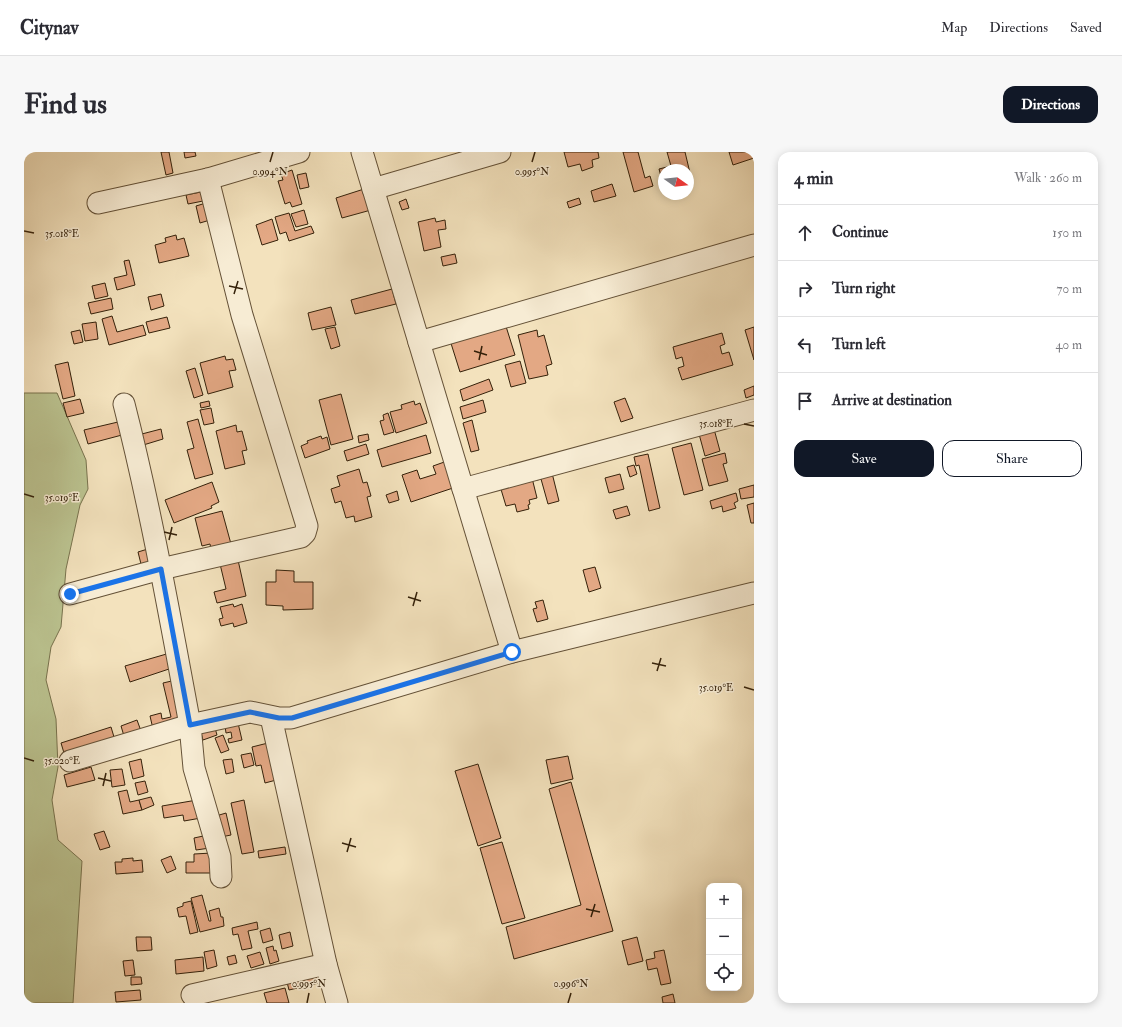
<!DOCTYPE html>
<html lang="en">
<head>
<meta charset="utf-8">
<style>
  body { margin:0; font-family:"IM FELL Double Pica",serif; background:#f7f7f7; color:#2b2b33 }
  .controls { position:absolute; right:12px; bottom:12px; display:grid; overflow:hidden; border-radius:8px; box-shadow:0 2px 10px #0003 }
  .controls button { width:36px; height:36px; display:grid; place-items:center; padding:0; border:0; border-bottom:1px solid #e1e1e2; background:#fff; color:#2b2b33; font:20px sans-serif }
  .compass { position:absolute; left:634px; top:12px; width:36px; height:36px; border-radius:50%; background:#fff; box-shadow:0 2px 10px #0003; rotate:105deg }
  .stop { position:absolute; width:12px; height:12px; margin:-9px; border:3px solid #1a73e8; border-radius:50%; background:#fff }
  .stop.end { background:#1a73e8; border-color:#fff; box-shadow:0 1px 4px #0008 }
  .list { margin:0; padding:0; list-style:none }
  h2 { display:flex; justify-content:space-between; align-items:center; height:52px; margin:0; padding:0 16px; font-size:17px }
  h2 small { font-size:13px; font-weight:400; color:#7c7c81 }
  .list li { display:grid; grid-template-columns:26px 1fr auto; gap:12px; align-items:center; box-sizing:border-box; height:56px; padding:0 16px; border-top:1px solid #e1e1e2 }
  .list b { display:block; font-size:15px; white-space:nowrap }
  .list em { font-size:13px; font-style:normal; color:#7c7c81 }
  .actions { display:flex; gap:8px; padding:12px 16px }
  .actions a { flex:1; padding:9px 0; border:1px solid #111827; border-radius:12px; text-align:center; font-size:14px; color:#111827 }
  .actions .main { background:#111827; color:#fff }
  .icon { flex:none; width:22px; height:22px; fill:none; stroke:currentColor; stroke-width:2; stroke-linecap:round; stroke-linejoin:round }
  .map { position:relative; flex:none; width:730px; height:851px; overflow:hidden; border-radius:12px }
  header { display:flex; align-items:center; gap:24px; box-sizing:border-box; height:56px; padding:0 20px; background:#fff; border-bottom:1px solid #e1e1e2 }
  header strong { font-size:19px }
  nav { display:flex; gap:22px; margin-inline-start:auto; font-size:14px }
  .intro { display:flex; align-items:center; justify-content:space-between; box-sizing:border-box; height:96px; padding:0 24px }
  h1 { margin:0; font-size:28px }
  .button { padding:10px 18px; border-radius:12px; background:#111827; color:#fff; font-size:14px; font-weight:700 }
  main { display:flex; gap:24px; padding:0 24px }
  aside { flex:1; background:#fff; border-radius:12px; box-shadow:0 2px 10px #0003 }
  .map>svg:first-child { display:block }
  .green { fill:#bbc390; stroke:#78724d }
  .building { fill:#e3a884; stroke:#34210a }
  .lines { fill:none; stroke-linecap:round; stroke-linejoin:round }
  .minor-casing { stroke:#645137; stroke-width:23 }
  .minor { stroke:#f7ecd4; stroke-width:21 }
  .route { stroke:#1a73e8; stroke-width:5 }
  .ticks { fill:none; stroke:#34210a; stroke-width:1.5 }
  .ticks-label { font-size:10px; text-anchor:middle; fill:#34210a; stroke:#f7ecd4; stroke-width:3; stroke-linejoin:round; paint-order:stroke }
</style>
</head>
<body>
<header>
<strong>Citynav</strong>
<nav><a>Map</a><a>Directions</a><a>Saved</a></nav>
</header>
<div class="intro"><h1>Find us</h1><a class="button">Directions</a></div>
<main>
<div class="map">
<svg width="730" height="851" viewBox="0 0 730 851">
  <rect width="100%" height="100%" fill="#f3e2bd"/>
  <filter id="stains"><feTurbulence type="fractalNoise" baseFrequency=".005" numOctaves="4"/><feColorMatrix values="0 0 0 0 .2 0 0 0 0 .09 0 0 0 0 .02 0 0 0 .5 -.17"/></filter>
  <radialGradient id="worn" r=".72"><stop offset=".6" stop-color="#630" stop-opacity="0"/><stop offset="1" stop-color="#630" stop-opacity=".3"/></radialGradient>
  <path class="green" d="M0,241H33L62,308L64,337L56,353L42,417L37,475L27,495L22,528L32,567L34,615L28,648L34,688L58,709L49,851H0Z"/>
  <g class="building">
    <path d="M137,0H145L149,21L142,23Z"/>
    <path d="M160,0H171L172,4L161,6Z"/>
    <path d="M540,0H574L575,6L568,8L569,15L558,19L556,12L544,15Z"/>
    <path d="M599,0H614L621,26L626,24L629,34L610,40Z"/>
    <path d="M643,0H661L666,21L664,22V18H640V28H638L635,17L647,14Z"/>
    <path d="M705,0H730V6L709,13Z"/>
    <path d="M268,18L278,52L268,55L266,50L261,52L254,29L259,28L257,22Z"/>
    <path d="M282,21L285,35L276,37L273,23Z"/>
    <path d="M588,32L592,44L570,50L567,39Z"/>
    <path d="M340,37L347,58L318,66L312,46Z"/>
    <path d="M177,40L179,49L164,52L162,43Z"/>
    <path d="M555,46L557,52L545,56L543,50Z"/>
    <path d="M382,47L385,56L378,58L375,50Z"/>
    <path d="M182,51L186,68L176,71L172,54Z"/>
    <path d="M280,58L284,72L272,75L267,62Z"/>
    <path d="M265,61L271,79L287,74L290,81L265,89L262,80L256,82L251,65Z"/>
    <path d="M411,66L412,70L421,68L422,77L414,78L417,95L400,99L394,70Z"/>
    <path d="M248,67L254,88L238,93L232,73Z"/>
    <path d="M152,83L153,88L160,86L165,104L135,111L131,93L142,90L141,86Z"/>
    <path d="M431,102L433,111L419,114L417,105Z"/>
    <path d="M105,108L111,133L93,138L90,126L103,123L100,109Z"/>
    <path d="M81,131L84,144L71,147L68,134Z"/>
    <path d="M368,137L372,152L331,162L327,148Z"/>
    <path d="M137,142L140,154L127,158L124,145Z"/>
    <path d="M87,146L89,157L67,162L64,151Z"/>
    <path d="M307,155L312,173L288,178L284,161Z"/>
    <path d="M88,164L93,180L119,173L122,183L85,193L78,167Z"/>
    <path d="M143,165L146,176L125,181L122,170Z"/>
    <path d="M480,168L491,203L436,220L425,185Z"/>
    <path d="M72,170L74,187L61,189L58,172Z"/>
    <path d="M311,175L316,194L307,197L301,177Z"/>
    <path d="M730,175V208L721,178Z"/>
    <path d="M56,178L59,190L50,192L47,180Z"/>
    <path d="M513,178L514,185L520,183L528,212L522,214L524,223L505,227L494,183Z"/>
    <path d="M698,181L701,192L696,194L698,202L705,200L709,213L658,228L654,216L660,214L658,205L652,207L649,195Z"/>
    <path d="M201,204L202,208L209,207L212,218L205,219L209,235L184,242L176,211Z"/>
    <path d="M496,209L502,231L487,235L481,213Z"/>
    <path d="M44,210L51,244L39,247L31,213Z"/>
    <path d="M171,216L179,243L170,246L162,219Z"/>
    <path d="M465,227L469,238L439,249L436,238Z"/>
    <path d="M730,234V243L722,246L720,238Z"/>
    <path d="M317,242L329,287L307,293L295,248Z"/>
    <path d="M601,246L609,266L597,270L590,250Z"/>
    <path d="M56,247L60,261L43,265L39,251Z"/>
    <path d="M459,248L462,260L439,267L436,255Z"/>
    <path d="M185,249L186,254L177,256L176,251Z"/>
    <path d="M390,249L391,253L396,251L403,271L372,281L366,260L378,257L377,253Z"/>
    <path d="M187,256L190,271L180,273L176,258Z"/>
    <path d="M364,261L370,280L360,283L356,269L360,268L359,263Z"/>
    <path d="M174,267L189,322L171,327L163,298L170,296L163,270Z"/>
    <path d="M448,268L455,298L447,300L439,271Z"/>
    <path d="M94,270L98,283L64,292L60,278Z"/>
    <path d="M212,273L213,280L218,279L223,298L218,299L221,312L201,317L192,279Z"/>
    <path d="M137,277L139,287L116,294L114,283Z"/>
    <path d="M690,277L696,299L681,304L675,282Z"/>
    <path d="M344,282L345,288L335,291L334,284Z"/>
    <path d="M402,283L407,301L358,315L353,298Z"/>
    <path d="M297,284L298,287L303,285L306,297L281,306L277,294L284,291L283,289Z"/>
    <path d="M667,291L679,338L660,343L648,296Z"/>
    <path d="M342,292L345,302L323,309L320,299Z"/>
    <path d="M701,301L703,311L699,312L704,329L685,334L678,307Z"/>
    <path d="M624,302L636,356L625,359L615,313L612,314L610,305Z"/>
    <path d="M426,308L435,334L387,350L378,323L393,318L396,327L412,322L409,314Z"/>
    <path d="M610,313L613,322L606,325L603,315Z"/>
    <path d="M335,317L339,331L343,330L347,344L343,345L348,365L331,370L330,364L322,366L317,349L311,351L307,337L316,334L313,324Z"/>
    <path d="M527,317L535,349L524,352L517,327L513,328L511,321Z"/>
    <path d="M596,322L600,337L585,341L581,326Z"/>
    <path d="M508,326L513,346L505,348L506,352L504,353L505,357L493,360L491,352L482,354L476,334Z"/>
    <path d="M188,330L195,350L187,354L188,356L150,371L141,348Z"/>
    <path d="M730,333V345L717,347L715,337Z"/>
    <path d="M373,339L375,348L365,351L362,343Z"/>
    <path d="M712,341L714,349L710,351L712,356L699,360L698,354L688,357L686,349Z"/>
    <path d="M730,351V371H727L723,353Z"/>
    <path d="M603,354L606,363L592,367L589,358Z"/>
    <path d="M198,359L207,392L187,397L186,392L178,394L171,366Z"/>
    <path d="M127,396L132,412L118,416L114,400Z"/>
    <path d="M214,408L222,444L193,451L190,440L202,437L196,412Z"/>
    <path d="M571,415L577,436L565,440L559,418Z"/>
    <path d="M252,418L270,419V430H289V457L259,458V454L242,453V430H252Z"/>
    <path d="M519,448L524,467L513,470L509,457L513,456L511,450Z"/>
    <path d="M209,452L210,455L218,452L223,471L210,475L209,471L197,474L195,467L199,466L196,455Z"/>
    <path d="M146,501L151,515L106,530L101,514Z"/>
    <path d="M152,528L161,570L129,577L126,564L137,561L138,567L147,565L139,531Z"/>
    <path d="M113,568L117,579L100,584L97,574Z"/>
    <path d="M214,571L218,588L205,591L204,587L208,586L207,580L202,581L201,574Z"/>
    <path d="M87,575L90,585L40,601L37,591Z"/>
    <path d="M191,576L193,583L179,588L177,581Z"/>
    <path d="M199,583L205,598L197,601L191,586Z"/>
    <path d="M244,591L256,627L241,631L237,613L232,614L228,595Z"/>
    <path d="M227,601L230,613L220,616L217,603Z"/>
    <path d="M544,604L549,627L527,632L522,608Z"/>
    <path d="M117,607L120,624L109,627L105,610Z"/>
    <path d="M208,607L210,620L202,622L199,608Z"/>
    <path d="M454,612L477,686L454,694L431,619Z"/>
    <path d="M67,615L71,628L43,635L40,623Z"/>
    <path d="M98,617L101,633L88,635L86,618Z"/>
    <path d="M121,629L124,640L114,643L111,631Z"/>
    <path d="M547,630L589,779L490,807L482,775L557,753L525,637Z"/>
    <path d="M103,638L106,650L115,648L118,658L99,662L94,640Z"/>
    <path d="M127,645L130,653L118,658L115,648Z"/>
    <path d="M173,648L177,666L160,669L159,663L140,666L138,654Z"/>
    <path d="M220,648L230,700L218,702L207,651Z"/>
    <path d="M202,661L207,683L197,685L192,664Z"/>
    <path d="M80,679L86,695L76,698L70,682Z"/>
    <path d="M184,683L186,696L172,698L170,686Z"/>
    <path d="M478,690L501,766L478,772L456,696Z"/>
    <path d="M261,695L262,702L235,706L234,699Z"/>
    <path d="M188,701V721H162V710H170V702Z"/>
    <path d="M147,704L152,717L143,721L137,708Z"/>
    <path d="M109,706V709L118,708L119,720L92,722L91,710H98V707Z"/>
    <path d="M178,743L185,769H187L185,759L195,756L197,765H199L200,774L176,780L167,746Z"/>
    <path d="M167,749L174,780L166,782L162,764L155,765L153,756L159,754V751Z"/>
    <path d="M233,770L234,777L224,779L228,796L218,798L214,782L209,783L208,776Z"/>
    <path d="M246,776L249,788L239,791L236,779Z"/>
    <path d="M266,780L269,794L258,797L255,783Z"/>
    <path d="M112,785H127L128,798L113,799Z"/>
    <path d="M613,785L619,809L604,813L598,789Z"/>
    <path d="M249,794L250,799L252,798L255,809L246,812L242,796Z"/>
    <path d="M190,798L193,814L183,817L180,800Z"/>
    <path d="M640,798L647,831L637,833L633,816L624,818L622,808L631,806L630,800Z"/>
    <path d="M236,800L240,812L227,816L223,804Z"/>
    <path d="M211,803L213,811L205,813L203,805Z"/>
    <path d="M179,805L180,819L152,822L151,808Z"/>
    <path d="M109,808L111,823L101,824L99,809Z"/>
    <path d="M297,818L299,830L265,838L262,826Z"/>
    <path d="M107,825H117L118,832L107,833Z"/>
    <path d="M261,836L265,851H243L240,841Z"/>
    <path d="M116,838L117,848L92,850L91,840Z"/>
    <path d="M649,842L651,851H639L638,845Z"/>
  </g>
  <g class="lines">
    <g class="minor-casing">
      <g id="minor">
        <path d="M338,0L488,500"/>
        <path d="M349,37L476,0"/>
        <path d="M74,51L184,27L275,0"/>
        <path d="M395,190L730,93"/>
        <path d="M100,252C127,358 146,465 166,573L226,560L255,566H267L488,500L730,441"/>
        <path d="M439,337L730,258"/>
        <path d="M46,442L137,417L277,385L281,381L283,374L218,163L184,27"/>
        <path d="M247,565L302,812L313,851"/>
        <path d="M46,609L166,573L170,616L196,705L197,725"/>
        <path d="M168,843L302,812"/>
      </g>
    </g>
    <use href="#minor" class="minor"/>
  </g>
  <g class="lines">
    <path class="route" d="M46,442L137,417L166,573L226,560L255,566H268L488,500"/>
  </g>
  <path class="ticks" d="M246,10L249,0M508,10L511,0M0,79L10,81M205,134L219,137M210,142L214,129M450,199L463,203M455,208L458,194M720,272L730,274M0,342L10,345M140,380L153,383M145,388L148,375M384,445L397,449M389,454L393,440M628,511L642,514M633,519L637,506M720,535L730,538M0,606L10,609M74,626L87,629M79,634L82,621M318,691L332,695M323,700L327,686M562,757L576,760M567,765L571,752M283,851L285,841M544,851L547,841"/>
  <g class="ticks-label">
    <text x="246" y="23">0.994°N</text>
    <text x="508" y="23">0.995°N</text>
    <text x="38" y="85">35.018°E</text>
    <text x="692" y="275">35.018°E</text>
    <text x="38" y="349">35.019°E</text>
    <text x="692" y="539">35.019°E</text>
    <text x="38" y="612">35.020°E</text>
    <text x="285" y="835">0.995°N</text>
    <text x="547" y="835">0.996°N</text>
  </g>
  <rect width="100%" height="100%" filter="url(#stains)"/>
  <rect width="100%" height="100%" fill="url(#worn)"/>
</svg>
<div class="controls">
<button>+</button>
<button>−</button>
<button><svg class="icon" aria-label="locate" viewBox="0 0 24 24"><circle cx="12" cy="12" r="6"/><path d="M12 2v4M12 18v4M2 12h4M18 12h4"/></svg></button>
</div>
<svg class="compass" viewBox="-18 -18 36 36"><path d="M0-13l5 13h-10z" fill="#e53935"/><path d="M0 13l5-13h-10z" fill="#7c7c81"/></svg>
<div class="stop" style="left:488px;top:500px"></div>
<div class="stop end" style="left:46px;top:442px"></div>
</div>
<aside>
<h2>4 min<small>Walk · 260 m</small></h2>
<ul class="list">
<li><svg class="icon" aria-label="ahead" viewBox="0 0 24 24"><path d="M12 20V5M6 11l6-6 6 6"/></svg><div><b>Continue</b></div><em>150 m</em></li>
<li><svg class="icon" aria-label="right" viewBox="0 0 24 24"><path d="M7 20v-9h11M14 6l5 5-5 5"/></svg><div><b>Turn right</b></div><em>70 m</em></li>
<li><svg class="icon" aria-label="left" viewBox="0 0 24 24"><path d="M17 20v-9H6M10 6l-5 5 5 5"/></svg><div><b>Turn left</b></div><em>40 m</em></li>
<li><svg class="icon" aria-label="arrive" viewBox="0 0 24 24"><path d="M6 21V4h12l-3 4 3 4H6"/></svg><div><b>Arrive at destination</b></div></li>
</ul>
<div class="actions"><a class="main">Save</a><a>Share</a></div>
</aside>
</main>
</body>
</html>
